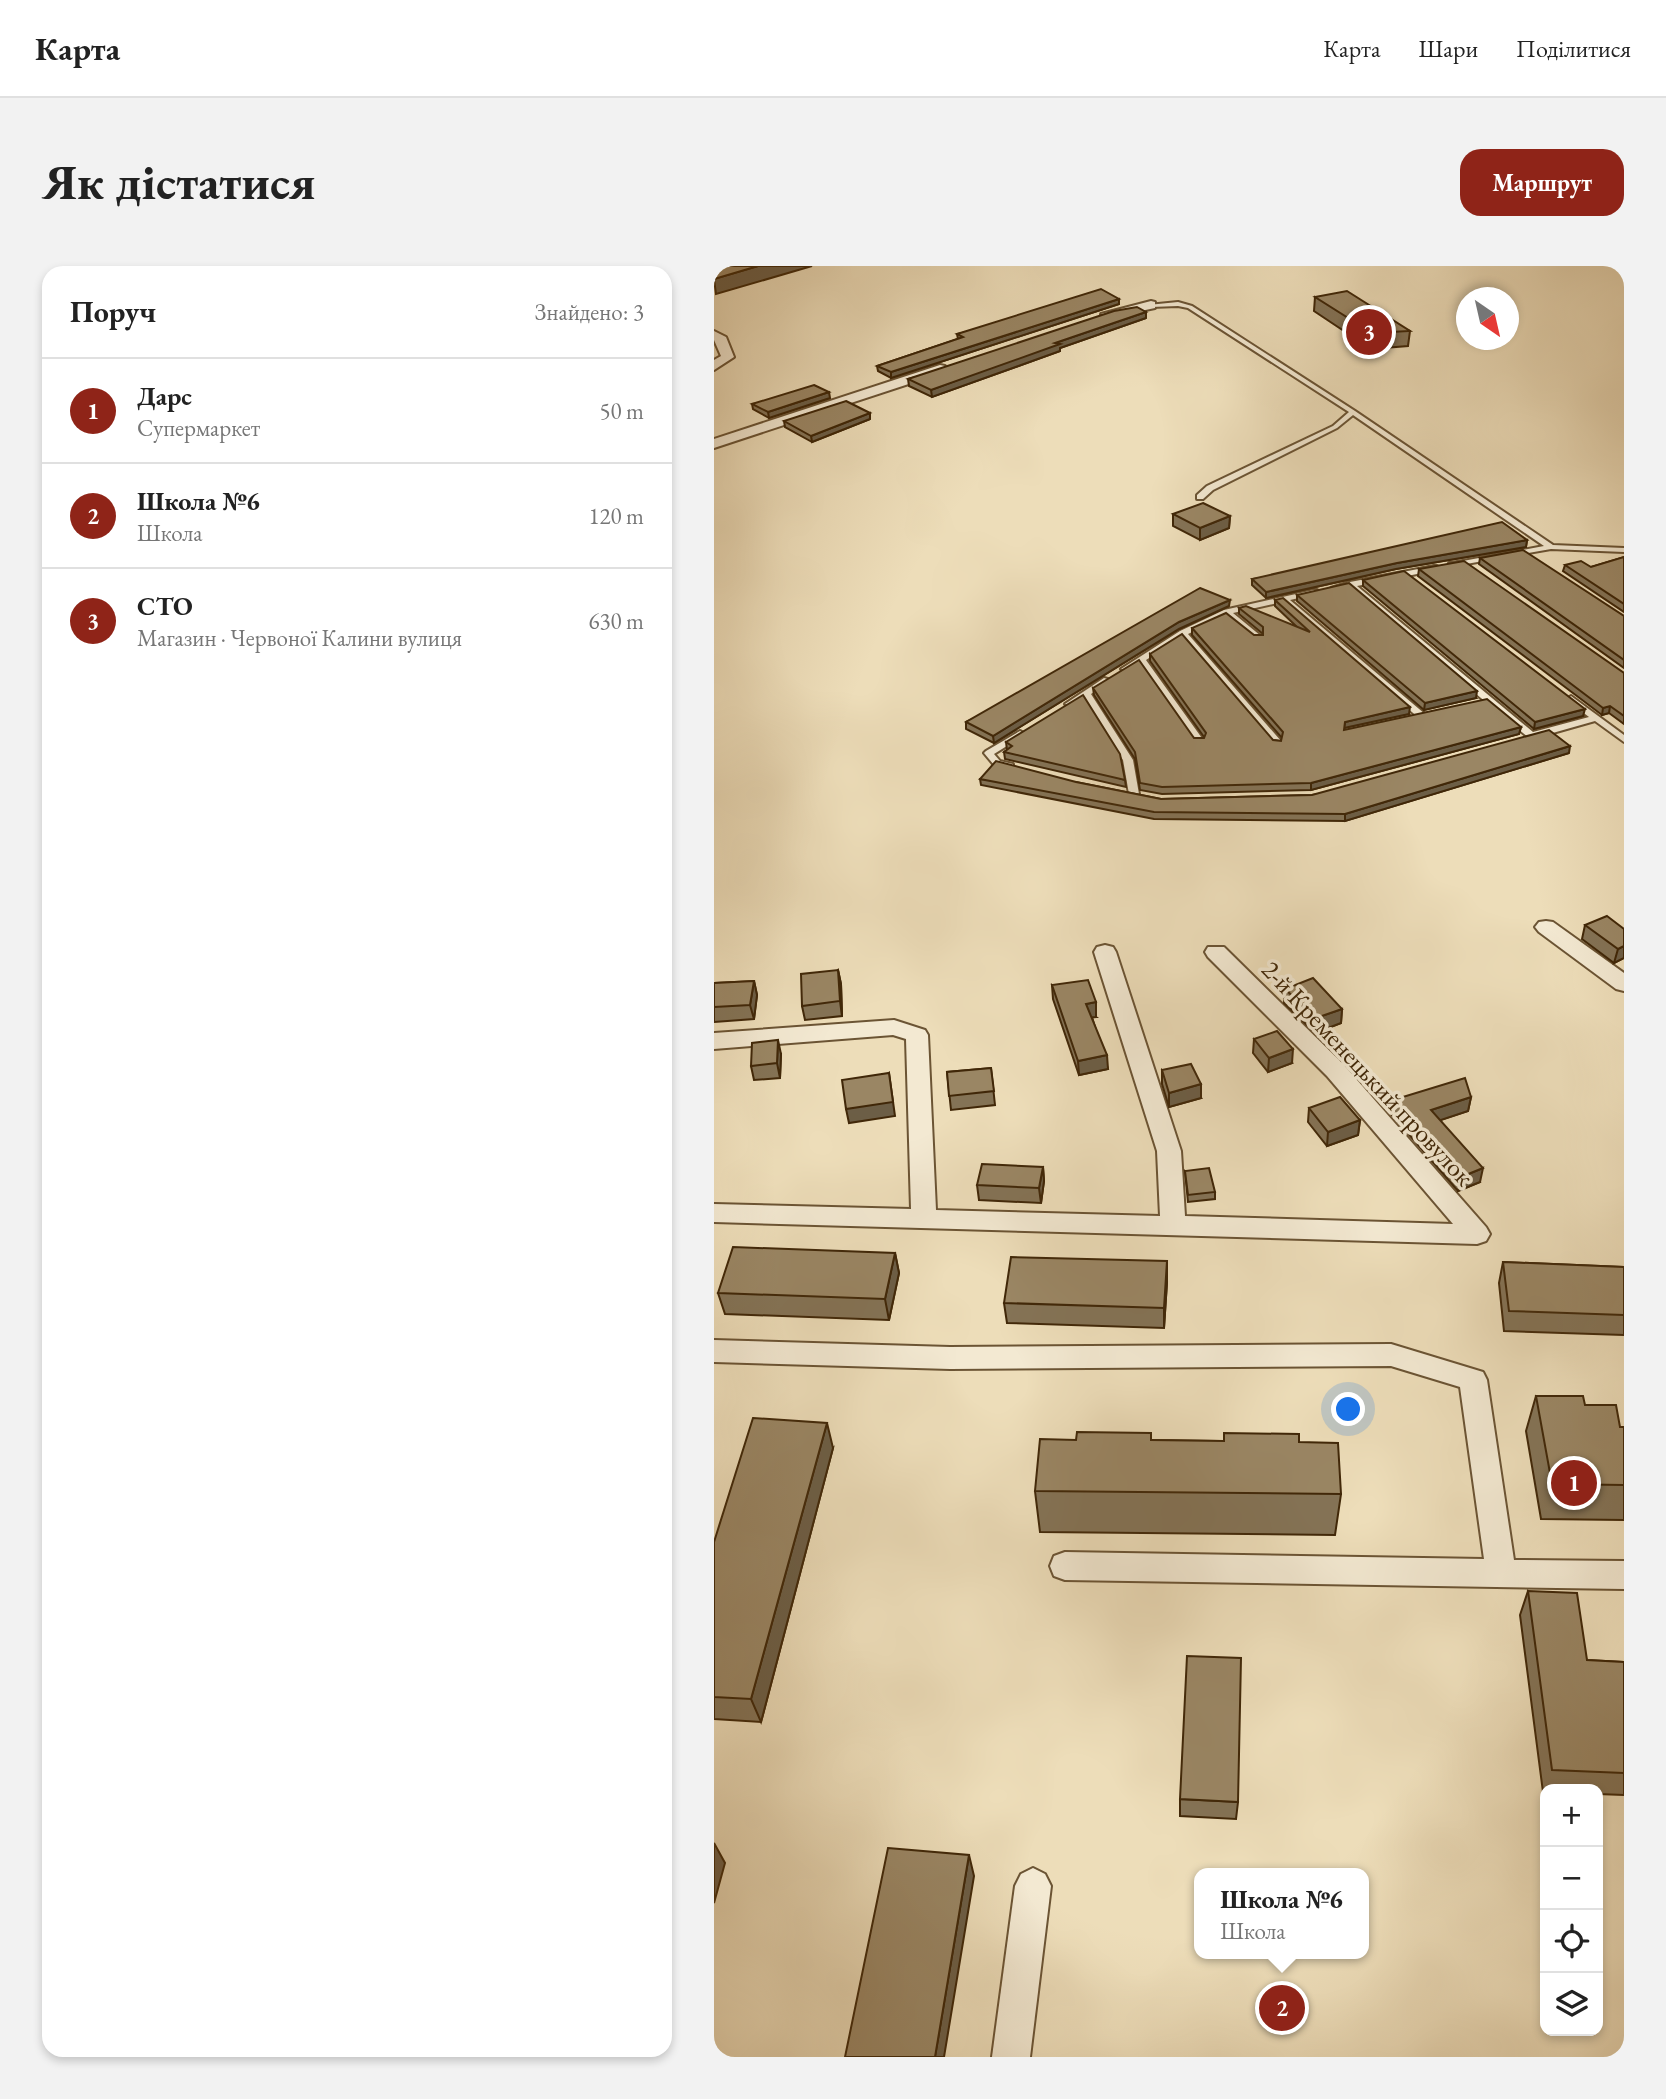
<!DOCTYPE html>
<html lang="uk">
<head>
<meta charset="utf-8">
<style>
  body { margin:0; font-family:"EB Garamond",serif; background:#f2f2f2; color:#222 }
  .controls { position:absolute; right:21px; bottom:21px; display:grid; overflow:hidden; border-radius:14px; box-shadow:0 4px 10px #0003 }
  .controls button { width:63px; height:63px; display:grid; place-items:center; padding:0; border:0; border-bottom:2px solid #e0e0e0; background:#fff; color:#222; font:35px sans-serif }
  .compass { position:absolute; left:742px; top:21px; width:63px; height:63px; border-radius:50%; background:#fff; box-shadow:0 4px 10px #0003; rotate:146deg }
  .you { position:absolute; left:635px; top:1144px; width:24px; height:24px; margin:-18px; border:5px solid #fff; border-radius:50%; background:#1a73e8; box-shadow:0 0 0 10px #1a73e833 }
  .badge { display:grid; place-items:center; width:46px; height:46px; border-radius:50%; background:#8f2418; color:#fff; font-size:23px; font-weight:700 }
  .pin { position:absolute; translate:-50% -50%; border:4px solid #fff; box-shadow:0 2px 7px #0006 }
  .popup { position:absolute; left:480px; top:1602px; width:175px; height:91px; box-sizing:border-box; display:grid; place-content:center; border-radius:14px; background:#fff; filter:drop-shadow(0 2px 5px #0005); font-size:23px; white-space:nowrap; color:#767676 }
  .popup b { font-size:26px; color:#222 }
  .popup::after { content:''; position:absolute; left:50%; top:100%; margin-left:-14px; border:14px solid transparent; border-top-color:#fff }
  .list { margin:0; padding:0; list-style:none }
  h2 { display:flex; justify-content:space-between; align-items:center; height:91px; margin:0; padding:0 28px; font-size:30px }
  h2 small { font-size:23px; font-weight:400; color:#767676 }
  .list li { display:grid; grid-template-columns:46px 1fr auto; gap:21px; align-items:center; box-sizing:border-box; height:105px; padding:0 28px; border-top:2px solid #e0e0e0 }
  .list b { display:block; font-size:26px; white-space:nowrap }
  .list p { margin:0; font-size:23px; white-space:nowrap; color:#767676 }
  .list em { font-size:23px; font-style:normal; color:#767676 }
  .icon { flex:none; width:38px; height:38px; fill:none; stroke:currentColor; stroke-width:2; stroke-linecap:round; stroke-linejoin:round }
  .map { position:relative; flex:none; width:910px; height:1791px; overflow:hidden; border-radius:21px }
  header { display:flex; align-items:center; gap:42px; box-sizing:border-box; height:98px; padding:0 35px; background:#fff; border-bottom:2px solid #e0e0e0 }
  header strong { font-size:33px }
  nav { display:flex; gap:38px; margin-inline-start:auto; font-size:24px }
  .intro { display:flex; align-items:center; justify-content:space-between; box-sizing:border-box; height:168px; padding:0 42px }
  h1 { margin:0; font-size:49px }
  .button { padding:18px 32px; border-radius:21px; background:#8f2418; color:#fff; font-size:24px; font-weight:700 }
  main { display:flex; gap:42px; padding:0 42px }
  aside { flex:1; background:#fff; border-radius:21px; box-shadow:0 4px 10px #0003 }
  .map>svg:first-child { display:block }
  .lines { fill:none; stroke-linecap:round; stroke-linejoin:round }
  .lane-casing { stroke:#6b5434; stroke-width:4 }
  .street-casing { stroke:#6b5434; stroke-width:4 }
  .lane { fill:#f3e9d2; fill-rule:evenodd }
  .street { fill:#f3e9d2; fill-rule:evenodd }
  .wall { fill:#847356; stroke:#402708; stroke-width:2 }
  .shaded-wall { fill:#6c5e46; stroke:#402708; stroke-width:2 }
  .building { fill:#9a8664; stroke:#402708; stroke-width:2 }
  .labels { text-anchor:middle; stroke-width:7; stroke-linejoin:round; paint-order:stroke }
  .street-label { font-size:26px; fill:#402708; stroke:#f3e9d2 }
</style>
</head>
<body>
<header>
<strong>Карта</strong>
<nav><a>Карта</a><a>Шари</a><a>Поділитися</a></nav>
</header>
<div class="intro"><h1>Як дістатися</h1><a class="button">Маршрут</a></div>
<main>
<aside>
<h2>Поруч<small>Знайдено: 3</small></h2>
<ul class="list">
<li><span class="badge">1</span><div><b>Дарс</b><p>Супермаркет</p></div><em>50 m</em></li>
<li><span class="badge">2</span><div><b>Школа №6</b><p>Школа</p></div><em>120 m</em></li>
<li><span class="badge">3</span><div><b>СТО</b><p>Магазин · Червоної Калини вулиця</p></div><em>630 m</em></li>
</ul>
</aside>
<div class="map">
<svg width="910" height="1791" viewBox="0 0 910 1791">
  <rect width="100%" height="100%" fill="#edddb9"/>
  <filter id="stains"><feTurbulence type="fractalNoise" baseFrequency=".00286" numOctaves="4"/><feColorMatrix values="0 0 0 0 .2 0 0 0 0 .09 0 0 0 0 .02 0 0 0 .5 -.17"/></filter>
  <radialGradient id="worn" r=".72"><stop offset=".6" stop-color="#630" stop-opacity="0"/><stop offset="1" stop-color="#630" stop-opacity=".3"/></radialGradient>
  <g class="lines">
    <g class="lane-casing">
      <g id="lane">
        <path d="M464,36L478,40L641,145L839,279L910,282V286L837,283L735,301V297H738L830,280L639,149L623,162L499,224L489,233H483V229L493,220L619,160L635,146L474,42L464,40L437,41L434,39Z"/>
        <path d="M720,300H723V304L643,320L819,466L875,451L854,435L853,433L857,430L910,469V476L881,455L821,472H815L635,322L621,324L617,322L636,316Z"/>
        <path d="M600,324H603V328L576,334L711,448V452H705L568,336L519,347L547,370V374H541L512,350L474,368L567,475V479H561L468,371L432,394L490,475L488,477H482L426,397L414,405L407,403L466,365L510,344Z"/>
        <path d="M390,412L397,414L377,428L419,494L425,528L423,530L420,531L415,528L409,494L370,432L358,440L351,438Z"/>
        <path d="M306,465L311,468L309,470L280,488L286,495L299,498V502L280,499L270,487L272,485Z"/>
      </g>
    </g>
    <g class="street-casing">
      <g id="street">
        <path d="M437,35L441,36V42L393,52L387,48Z"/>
        <path d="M0,65L12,71L20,91L0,104V94L7,90L0,74Z"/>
        <path d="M226,99L231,100V106L0,182V173Z"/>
        <path d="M832,655L839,656L910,707V725L902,723L825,666L821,661L825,656Z"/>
        <path d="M391,679L399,681L402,686L467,885L471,950L739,958L613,810L494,691L491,686L494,681H510L629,798L772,961L776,968L772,975L763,978L0,956V938L197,943L192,773L179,769L0,783V767L180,754L211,764L214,769L222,944L446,950L443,885L380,686L383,681Z"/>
        <path d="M0,1074L236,1081L677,1078L769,1106L773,1114L800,1294L910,1295V1323L351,1314L340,1310L336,1300L340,1290L351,1286L770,1293L746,1121L677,1100L236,1103L0,1096Z"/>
        <path d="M319,1602L331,1608L337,1620L316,1791H278L301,1620L307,1608Z"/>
      </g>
    </g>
    <use href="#lane" class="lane"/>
    <use href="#street" class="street"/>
  </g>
  <g class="wall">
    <path d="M601,31L696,65L694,80L657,83L600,45Z"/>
    <path d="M405,33V38L177,112L164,105L163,100L244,73L243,68Z"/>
    <path d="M432,52L346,82V85L218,131L195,120L194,113Z"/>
    <path d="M116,132L55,152L39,143L38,138Z"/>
    <path d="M156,153L98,176L71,161L70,155Z"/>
    <path d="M459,248L516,250L515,262L486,274L459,260Z"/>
    <path d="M813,274L812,281L682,303L552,332L538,319V313Z"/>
    <path d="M910,291V346L849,305L851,299L877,301Z"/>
    <path d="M766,292L910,350V402L765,298Z"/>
    <path d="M705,303L910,407V458L895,447L888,449L704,310Z"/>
    <path d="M649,314L869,450L820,463L649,320Z"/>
    <path d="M583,329L762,432L710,444L583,335Z"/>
    <path d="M561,334L695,448L630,462V464L807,461L805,468L597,524L448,528L426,524L421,493L380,429L379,422L480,472H490V471L436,395V388L559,474L567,475L568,472L478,369V362L540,369H549V368L525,348V342L583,361L561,340Z"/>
    <path d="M515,340L465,363L280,477L252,463V456Z"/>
    <path d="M292,476L411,514L412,521L291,493L290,486L293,484Z"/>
    <path d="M855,487L631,555L440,553L267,519L266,513L362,516L447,533L598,529Z"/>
    <path d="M871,659L910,663V692L900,697L868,673Z"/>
    <path d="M124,704L127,718L128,750L91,754L88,740Z"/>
    <path d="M40,715L43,729L40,753L0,756V717Z"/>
    <path d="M338,719L382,751H378L394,803L365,809L339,733Z"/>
    <path d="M571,723L628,743L627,757L601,767L570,737Z"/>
    <path d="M540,773L578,797L554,806L539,787Z"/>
    <path d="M67,788L66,812L40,814L37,800Z"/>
    <path d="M277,802L281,839L237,844L233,806Z"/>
    <path d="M448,804L487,832L455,841L448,818Z"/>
    <path d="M757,831L754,845L726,854L766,916L744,925L677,848L679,834Z"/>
    <path d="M595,842L646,854L644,869L613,880L594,856Z"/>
    <path d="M329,901L330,915L327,937L265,934L263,919Z"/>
    <path d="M471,905L501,926V933L474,936Z"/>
    <path d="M181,987L185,1007L175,1054L11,1048L4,1027Z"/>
    <path d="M789,996L910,1001V1069L790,1065L785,1017Z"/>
    <path d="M453,1016L450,1062L293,1057L290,1037Z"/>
    <path d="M822,1130L871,1139L906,1161H910V1254L827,1253L812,1165Z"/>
    <path d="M437,1174L585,1176L627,1228L621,1269L326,1266L321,1225Z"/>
    <path d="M119,1182L47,1456L0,1453V1276Z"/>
    <path d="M814,1325L873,1394L910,1396V1529L884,1528V1523H831V1526H829L806,1349Z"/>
    <path d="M466,1533L524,1536L522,1553L466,1550Z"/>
  </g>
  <g class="shaded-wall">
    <path d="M44,0H98L2,28L0,13Z"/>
    <path d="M405,33V38L177,112V106Z"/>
    <path d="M432,46V52L346,82V85L218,131L217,124L341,77Z"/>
    <path d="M115,126L116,132L55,152L54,146Z"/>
    <path d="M156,147V153L98,176L97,170Z"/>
    <path d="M516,250L515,262L486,274V262Z"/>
    <path d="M813,274L812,281L682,303L552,332V326L683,297Z"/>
    <path d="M516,334L515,340L465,363L280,477L279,470L465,356Z"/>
    <path d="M763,425L762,432L710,444L711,437Z"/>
    <path d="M896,440L895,447L888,449L889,442Z"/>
    <path d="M696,441L695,448L630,462L631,456Z"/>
    <path d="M871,443L869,450L820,463L821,456Z"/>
    <path d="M807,461L805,468L597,524V517Z"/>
    <path d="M856,480L855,487L631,555V548Z"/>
    <path d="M910,680V692L900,697L904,683Z"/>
    <path d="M124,704L127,718L128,750L126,735Z"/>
    <path d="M40,715L43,729L40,753L36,739Z"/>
    <path d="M382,736V751L373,752L372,738Z"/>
    <path d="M628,743L627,757L601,767L602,752Z"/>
    <path d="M64,774L67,788L66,812L63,797Z"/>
    <path d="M579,783L578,797L554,806L555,792Z"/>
    <path d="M393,789L394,803L365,809L364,795Z"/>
    <path d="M175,807L181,850L135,857L132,843Z"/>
    <path d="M487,818V832L455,841V827Z"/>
    <path d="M757,831L754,845L715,858L717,844Z"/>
    <path d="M646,854L644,869L613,880L614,866Z"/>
    <path d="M329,901L330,915L327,937L325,922Z"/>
    <path d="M769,902L766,916L744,925L747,911Z"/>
    <path d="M181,987L185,1007L175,1054L171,1033Z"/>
    <path d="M453,995V1016L450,1062V1042Z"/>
    <path d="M113,1157L119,1182L47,1456L37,1433Z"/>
    <path d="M0,1577L11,1597L0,1637Z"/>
    <path d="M255,1589L260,1610L230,1791H221Z"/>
  </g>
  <g class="building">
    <path d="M0,0H44L0,13Z"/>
    <path d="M387,23L405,33L177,106L163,100L249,71L243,68Z"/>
    <path d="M633,25L696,65L658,67L601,31Z"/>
    <path d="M423,41L432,46L341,77L346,78L217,124L194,113L400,45Z"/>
    <path d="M100,119L115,126L54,146L38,138Z"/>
    <path d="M132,135L156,147L97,170L70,155Z"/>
    <path d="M489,237L516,250L486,262L459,248Z"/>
    <path d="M788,256L813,274L683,297L552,326L538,313Z"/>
    <path d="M809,284L910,350V394L766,292Z"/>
    <path d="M910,291V338L851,299L867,295L877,301Z"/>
    <path d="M750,295L910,407V450L896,440L889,442L705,303Z"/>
    <path d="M690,305L871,443L821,456L649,314Z"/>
    <path d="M635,317L763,425L711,437L583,329Z"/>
    <path d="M486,322L516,334L465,356L279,470L252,456Z"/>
    <path d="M569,332L696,441L631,456L630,464L773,433L807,461L597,517L448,521L426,517L421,486L379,422L425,394L480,472H490L492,467L436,388L468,368L559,474L567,475L569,466L478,362L512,347L540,369H549V361L525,342L532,340L596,366L561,334Z"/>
    <path d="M369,429L406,488L411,514L290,486L298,480L292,476Z"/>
    <path d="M835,464L856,480L631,548L440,546L266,513L282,495L362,516L447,533L598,529Z"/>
    <path d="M893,650L910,663V680L904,683L871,659Z"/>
    <path d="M124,704L126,735L88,740L87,708Z"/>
    <path d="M599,712L628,743L602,752L571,723Z"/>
    <path d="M374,714L382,736L372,738L393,789L364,795L338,719Z"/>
    <path d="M40,715L36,739L0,741V717Z"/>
    <path d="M563,765L579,783L555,792L540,773Z"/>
    <path d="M64,774L63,797L37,800L38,777Z"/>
    <path d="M477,798L487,818L455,827L448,804Z"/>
    <path d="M277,802L280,825L235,830L233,806Z"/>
    <path d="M175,807L179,836L132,843L128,814Z"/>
    <path d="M751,812L757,831L717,844L769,902L747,911L679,834Z"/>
    <path d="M626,831L646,854L614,866L595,842Z"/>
    <path d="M268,898L329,901L325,922L263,919Z"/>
    <path d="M495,902L501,926L474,929L471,905Z"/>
    <path d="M19,981L181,987L171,1033L4,1027Z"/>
    <path d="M297,991L453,995L450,1042L290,1037Z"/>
    <path d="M789,996L910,1001V1049L795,1045Z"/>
    <path d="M822,1130H869L871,1139H902L906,1161H910V1219L838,1218Z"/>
    <path d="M39,1152L113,1157L37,1433L0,1431V1276Z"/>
    <path d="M363,1166L437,1167V1174L510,1175V1167L585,1168V1176L624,1177L627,1228L321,1225L326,1173L362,1174Z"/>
    <path d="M814,1325L863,1327L873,1394L910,1396V1507L838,1504Z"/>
    <path d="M473,1390L527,1392L524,1536L466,1533Z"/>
    <path d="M174,1582L255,1589L221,1791H131Z"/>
  </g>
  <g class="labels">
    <g class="street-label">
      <text transform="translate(654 807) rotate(47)" y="9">2-й Кременецький провулок</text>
    </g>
  </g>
  <rect width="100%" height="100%" filter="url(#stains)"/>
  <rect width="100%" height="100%" fill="url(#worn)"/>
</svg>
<div class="controls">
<button>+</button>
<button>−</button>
<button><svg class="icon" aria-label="locate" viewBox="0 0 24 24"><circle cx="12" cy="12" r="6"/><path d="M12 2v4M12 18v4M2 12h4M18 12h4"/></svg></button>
<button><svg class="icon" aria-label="layers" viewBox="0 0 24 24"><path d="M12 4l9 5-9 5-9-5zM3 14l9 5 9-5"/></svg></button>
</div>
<svg class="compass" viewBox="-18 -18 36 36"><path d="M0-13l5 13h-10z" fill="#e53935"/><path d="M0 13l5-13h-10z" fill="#767676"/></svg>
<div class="you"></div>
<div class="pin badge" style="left:860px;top:1217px">1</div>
<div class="pin badge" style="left:568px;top:1742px">2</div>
<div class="popup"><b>Школа №6</b>Школа</div>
<div class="pin badge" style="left:655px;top:66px">3</div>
</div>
</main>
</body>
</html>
